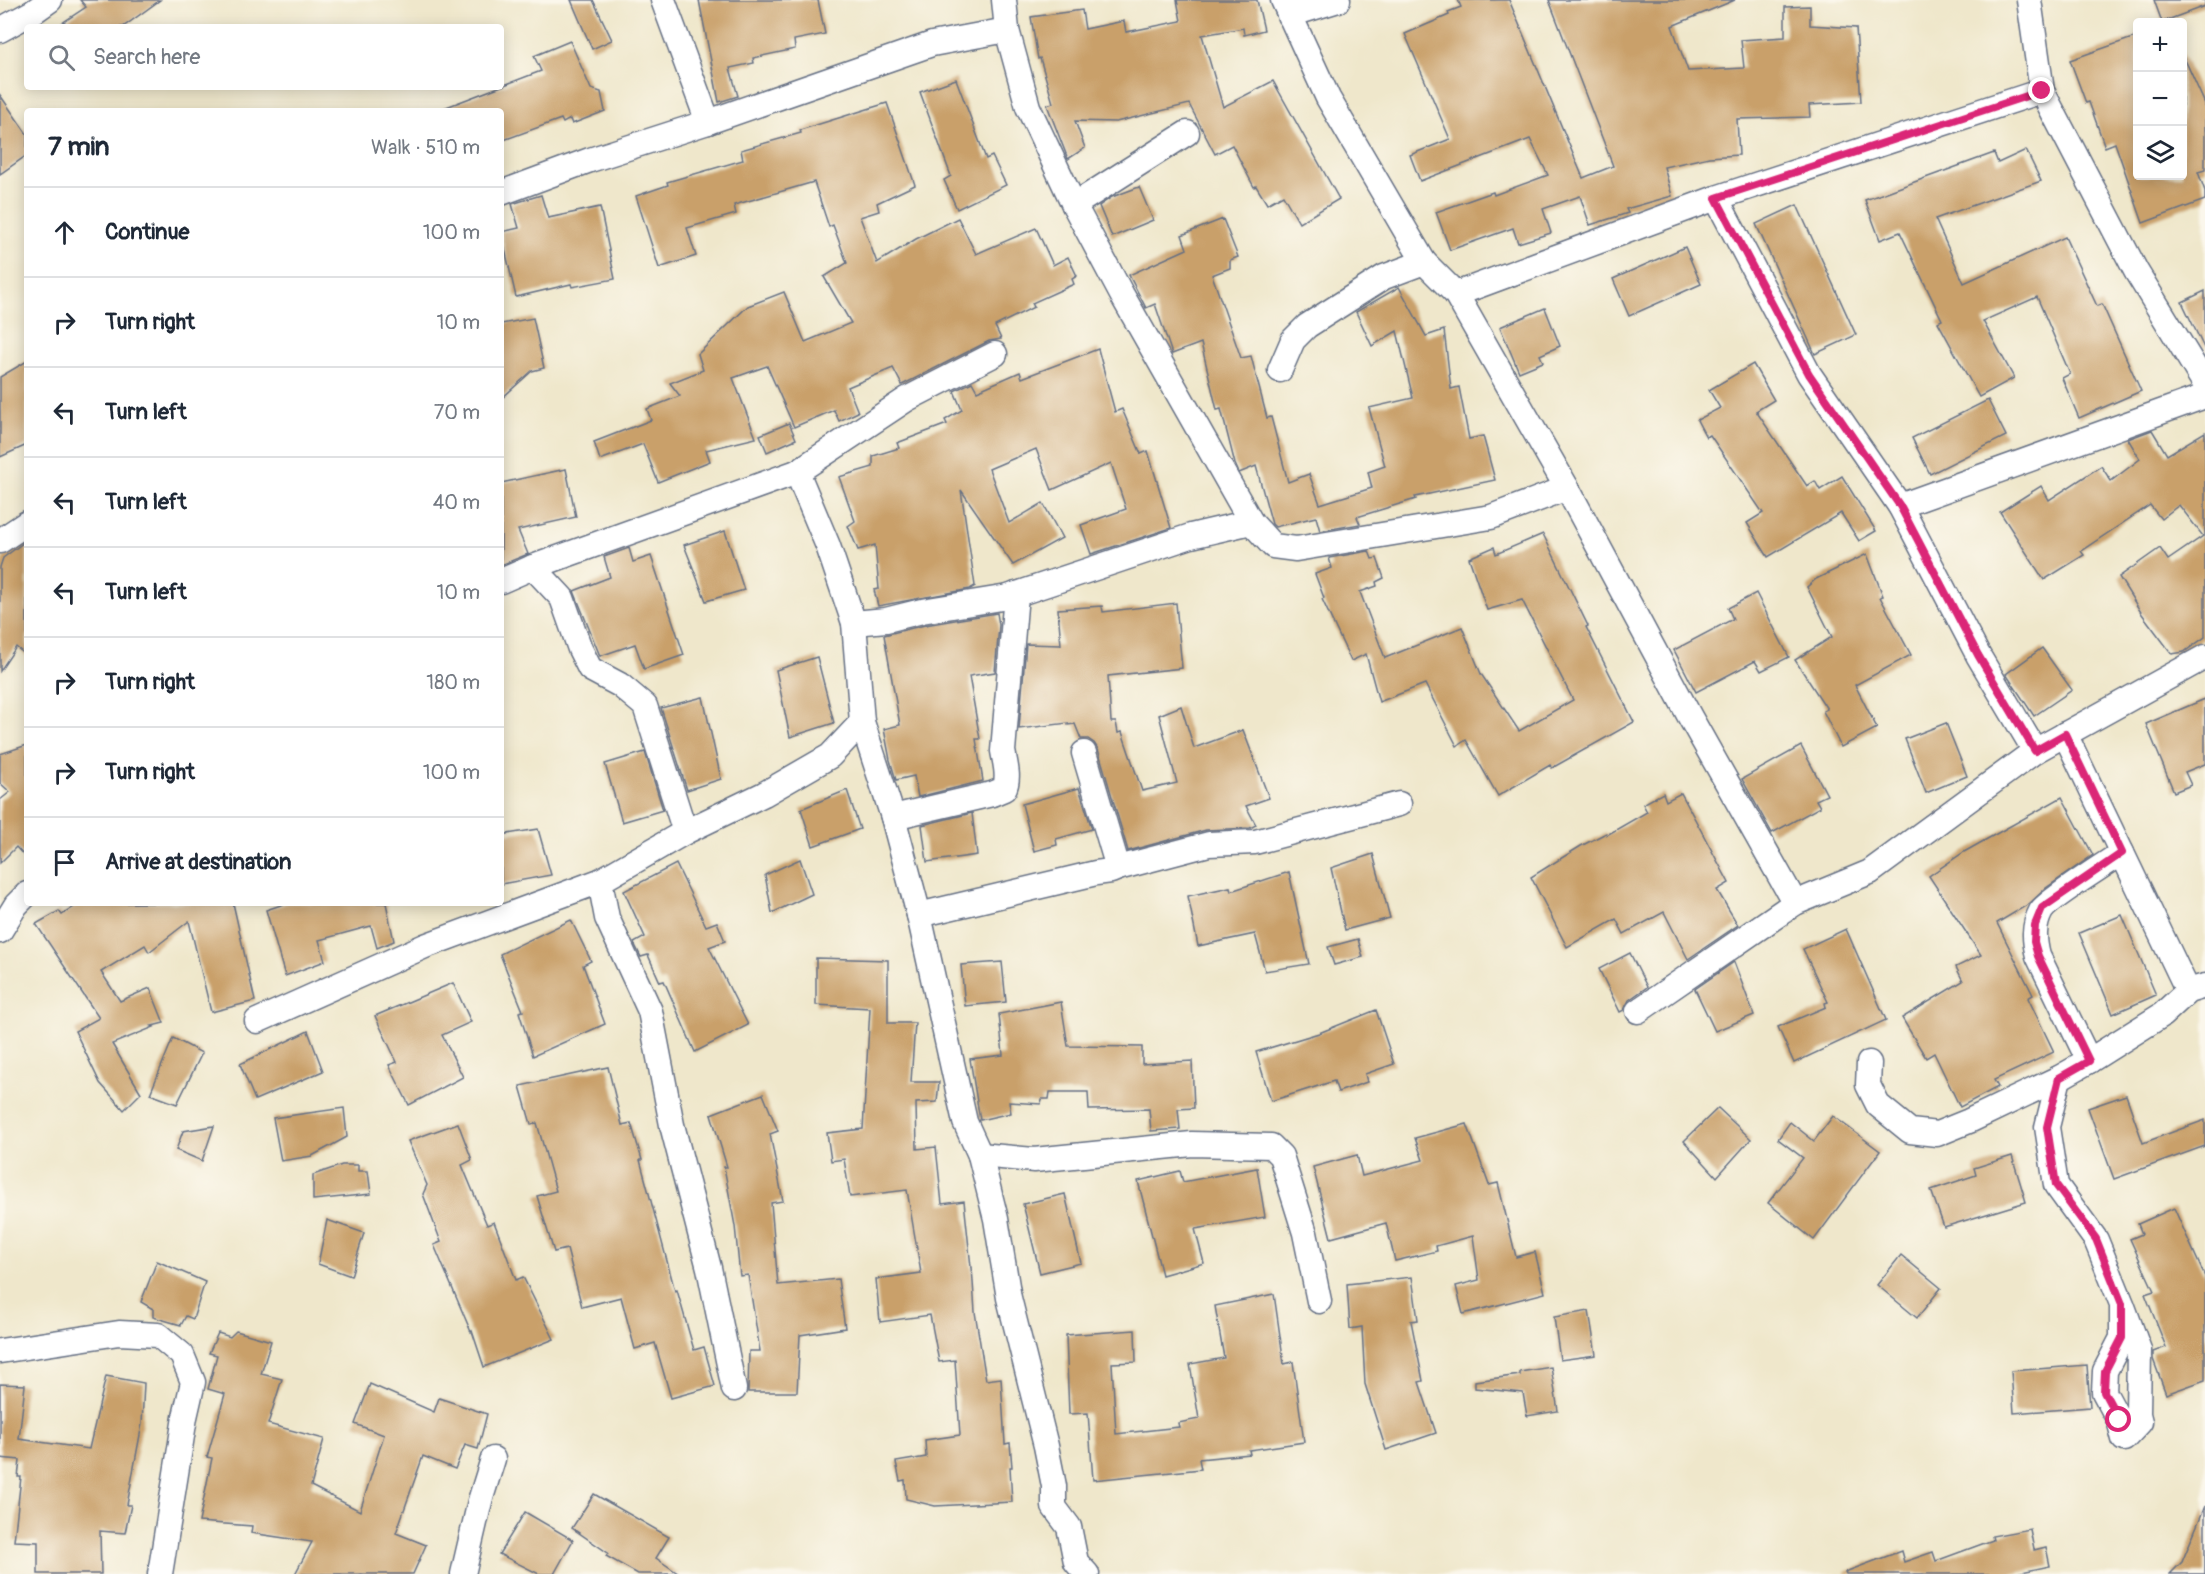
<!DOCTYPE html>
<html lang="en">
<head>
<meta charset="utf-8">
<style>
  body { margin:0; font-family:Pangolin,sans-serif; background:#f2f2f3; color:#1f2937 }
  .controls { position:absolute; right:18px; top:18px; display:grid; overflow:hidden; border-radius:6px; box-shadow:0 3px 15px #0003 }
  .controls button { width:54px; height:54px; display:grid; place-items:center; padding:0; border:0; border-bottom:2px solid #e0e1e3; background:#fff; color:#1f2937; font:30px sans-serif }
  .stop { position:absolute; width:18px; height:18px; margin:-14px; border:4px solid #db2777; border-radius:50%; background:#fff }
  .stop.end { background:#db2777; border-color:#fff; box-shadow:0 2px 6px #0008 }
  .list { margin:0; padding:0; list-style:none }
  h2 { display:flex; justify-content:space-between; align-items:center; height:78px; margin:0; padding:0 24px; font-size:26px }
  h2 small { font-size:20px; font-weight:400; color:#747a83 }
  .list li { display:grid; grid-template-columns:39px 1fr auto; gap:18px; align-items:center; box-sizing:border-box; height:90px; padding:0 24px; border-top:2px solid #e0e1e3 }
  .list b { display:block; font-size:22px; white-space:nowrap }
  .list em { font-size:20px; font-style:normal; color:#747a83 }
  .icon { flex:none; width:33px; height:33px; fill:none; stroke:currentColor; stroke-width:2; stroke-linecap:round; stroke-linejoin:round }
  .map { position:relative; flex:none; width:2205px; height:1574px; overflow:hidden }
  .search { position:absolute; background:#fff; box-shadow:0 3px 15px #0003; left:24px; top:24px; width:480px; height:66px; display:flex; align-items:center; gap:15px; box-sizing:border-box; padding:0 21px; border-radius:6px; color:#747a83; font-size:22px }
  .panel { position:absolute; background:#fff; box-shadow:0 3px 15px #0003; left:24px; top:108px; width:480px; height:798px; border-radius:6px }
  .map>svg:first-child { display:block }
  .building { fill:#c9a06a }
  .lines { fill:none; stroke-linecap:round; stroke-linejoin:round }
  .street-casing { stroke:#656f84; stroke-width:27 }
  .street { stroke:#fff; stroke-width:24 }
  .route { stroke:#db2777; stroke-width:8 }
</style>
</head>
<body>
<div class="map">
<svg width="2205" height="1574" viewBox="0 0 2205 1574">
  <rect width="100%" height="100%" fill="#fbf7ec"/>
  <filter id="ink" filterUnits="userSpaceOnUse"><feTurbulence type="fractalNoise" baseFrequency=".0167" numOctaves="2"/><feDisplacementMap in="SourceGraphic" scale="12" xChannelSelector="R" yChannelSelector="G"/><feConvolveMatrix kernelMatrix="1 2 1 2 8 2 1 2 1" color-interpolation-filters="sRGB"/></filter>
  <filter id="wash" filterUnits="userSpaceOnUse"><feTurbulence type="fractalNoise" baseFrequency=".008" numOctaves="4" result="noise"/><feDisplacementMap in="SourceGraphic" scale="24" xChannelSelector="R" yChannelSelector="G"/><feGaussianBlur stdDeviation="1.35" result="paint"/><feColorMatrix in="noise" values="0 0 0 0 0 0 0 0 0 0 0 0 0 0 0 0 0 1.4 0 .05"/><feComposite in="paint" operator="in"/></filter>
  <g filter="url(#wash)">
    <rect width="100%" height="100%" fill="#efe7cb"/>
    <g id="blocks">
      <g class="building">
        <path d="M80,0H160L123,27H56L86,7Z"/>
        <path d="M571,0H593L612,40L592,49Z"/>
        <path d="M699,0H818L825,34L794,40L795,49L753,58L754,63L730,68L738,96L719,102Z"/>
        <path d="M1177,0H1257L1264,30L1244,35L1243,28L1202,35L1223,107L1273,81L1339,199L1299,223L1283,195L1267,204L1256,186L1254,187L1232,145L1215,154L1189,104L1116,122L1075,121L1085,148L1068,159L1047,105L1053,103L1040,58L1038,59L1031,17L1082,10L1085,29L1124,21L1126,32L1181,21Z"/>
        <path d="M1458,0H1509L1583,178L1613,166L1549,0H1735L1672,26L1688,71L1744,68L1741,40L1785,37V7L1810,6V25L1856,28L1861,102L1809,105L1810,117L1737,119L1739,155L1709,157L1664,167L1672,196L1626,209L1628,213L1590,225L1580,196L1543,209L1551,233L1518,243L1513,228L1450,250L1436,212L1493,192L1494,195L1548,175L1530,139L1420,181L1410,155L1450,139L1405,34L1449,15L1448,12L1461,7Z"/>
        <path d="M2154,0H2205V6L2162,22Z"/>
        <path d="M2138,36V176H2182V53L2205,104V170L2198,172L2205,191V200L2143,223L2115,143L2105,147L2089,102L2086,103L2070,60Z"/>
        <path d="M570,41L591,89L601,92L605,111L572,124L570,119L563,123L561,119L501,141V111H441V109L541,71L534,56Z"/>
        <path d="M956,79L986,159L992,156L1006,185L957,209L944,180L951,176L920,92Z"/>
        <path d="M0,95L27,134V155L0,174Z"/>
        <path d="M887,103L915,185L877,203L879,211L860,217L877,263L916,239L958,218L976,254L1036,228L1053,265L1068,257L1077,276L1072,279L1074,284L1032,303L1034,307L995,326L1001,339L989,341L902,385L893,368L848,387L858,412L839,421L834,410L794,427L767,366L733,378L756,438L706,450L710,461L658,482L643,444L600,460L594,442L651,420L647,409L680,396L670,383L703,370L698,354L748,306L784,292L805,342L851,323L824,277L847,263L833,225L829,227L814,182L734,205L736,214L687,228L696,256L659,268L636,196L668,185L667,182L743,160L741,150L801,133L800,130Z"/>
        <path d="M2026,150L2041,181L1935,219L1964,283L2065,237L2097,306L2102,304L2141,391L2079,418L2062,378L2070,374L2037,297L1983,321L2014,378L1979,397L1938,322L1942,320L1900,232L1880,240L1865,200L1994,153L1998,163Z"/>
        <path d="M1139,187L1153,220L1112,237L1099,206L1112,197Z"/>
        <path d="M541,195L548,218L600,207L615,279L572,287L571,284L516,297L501,232L519,228L512,204Z"/>
        <path d="M1797,205L1856,335L1815,354L1756,224Z"/>
        <path d="M1223,219L1238,257L1230,260V268L1212,275L1241,358L1251,356L1267,418L1271,417L1288,482L1309,474L1320,504L1372,488L1368,472L1385,466L1369,408L1413,398L1397,331L1372,346L1356,312L1399,287L1426,336L1444,330L1451,389L1459,387L1469,439L1483,436L1495,480L1415,497L1416,499L1357,517L1360,524L1320,531L1316,517L1275,527L1272,524L1256,466L1239,473L1235,464L1221,409L1217,410L1201,343L1172,354L1155,304L1146,308L1129,275L1187,249L1182,235Z"/>
        <path d="M1685,247L1701,284L1629,316L1613,279Z"/>
        <path d="M2205,291V350L2182,302Z"/>
        <path d="M1545,308L1560,346L1540,355L1543,362L1519,372L1500,327Z"/>
        <path d="M533,318L544,368L532,371L501,399V324Z"/>
        <path d="M1098,349L1115,412L1122,409L1141,454L1148,451L1171,528L1091,554L1081,525L1126,509L1111,463L1052,490L1036,449L989,469L1009,523L1043,503L1062,538L1013,565L961,490L975,586L970,589L878,606L874,590L879,589L875,545L858,550L848,526L855,521L839,477L873,467V456L899,448L897,443L947,424L945,420L962,410L954,391L972,382L977,391L1020,372L1022,378Z"/>
        <path d="M27,361V445L0,457V377Z"/>
        <path d="M1753,364L1774,400L1756,411L1807,486L1815,481L1820,490L1842,476L1876,531L1859,541L1841,513L1768,557L1747,523L1763,513L1710,435L1706,437L1697,420L1720,408L1709,390Z"/>
        <path d="M1988,400L2006,436L1930,474L1912,438Z"/>
        <path d="M789,423L796,439L767,452L760,435Z"/>
        <path d="M2152,430L2167,455L2205,432V637L2184,652L2172,654L2142,614L2119,577L2160,548L2168,560L2203,536L2179,505L2161,519L2150,505L2081,551L2084,555L2044,580L2000,512L2041,486L2049,500L2101,466L2111,481L2140,459L2128,439Z"/>
        <path d="M566,469L576,517L518,530L528,554L501,565V483Z"/>
        <path d="M725,531L744,590L706,601L684,545Z"/>
        <path d="M1543,534L1588,626L1586,627L1634,722L1552,768L1550,765L1498,796L1466,740L1457,746L1425,684L1379,702L1366,654L1351,661L1322,599L1324,598L1315,574L1332,568L1329,558L1369,551L1372,559L1377,558L1384,578L1376,582L1377,586L1360,592L1385,658L1462,627L1481,674L1519,731L1573,700L1522,600L1487,610L1469,558L1494,547L1496,554Z"/>
        <path d="M27,540V656L16,647L0,671V567L3,558Z"/>
        <path d="M629,548L633,562L651,556L684,655L644,669L635,644L600,656L574,591L610,577L604,557Z"/>
        <path d="M1867,554L1883,596L1880,597L1911,655L1855,685L1877,728L1841,747L1823,711L1827,709L1795,660L1832,637L1807,587L1816,579Z"/>
        <path d="M1756,593L1789,657L1761,671L1755,661L1696,692L1674,650L1733,619L1728,608Z"/>
        <path d="M1176,603L1182,668L1108,676L1111,722H1116L1118,733L1122,732L1142,791L1177,783L1159,715L1181,706L1194,748L1243,730L1269,798L1246,806L1256,825L1250,828L1206,830L1128,851L1098,749L1094,743L1088,739H1081L1075,724L1068,725V723L1019,729L1026,644L1061,645L1058,609L1102,606L1103,612Z"/>
        <path d="M997,613L999,625L995,672L969,676L980,739H976L983,781L918,797L914,776L896,780L890,760L884,729L900,725L884,635L925,625Z"/>
        <path d="M2042,648L2072,690L2034,716L2006,674Z"/>
        <path d="M817,657L834,723L790,737L776,670Z"/>
        <path d="M703,697L721,779L687,790L661,708Z"/>
        <path d="M2205,699V764L2185,772L2191,785L2174,792L2146,724Z"/>
        <path d="M1946,723L1967,776L1926,793L1905,739Z"/>
        <path d="M27,745V859L16,847L0,863V800L10,792L0,783V754Z"/>
        <path d="M1801,746L1827,795L1816,800L1820,807L1772,833L1742,779Z"/>
        <path d="M645,752L663,810L622,822L605,764Z"/>
        <path d="M1079,788L1092,829L1056,839L1057,845L1034,851L1022,804Z"/>
        <path d="M847,790L860,829L813,846L801,809Z"/>
        <path d="M1663,793L1666,801L1681,793L1729,883L1717,890L1738,925L1688,959L1664,912L1624,934L1616,919L1567,947L1531,877L1581,846L1606,833L1607,835L1647,812L1643,804Z"/>
        <path d="M2062,797L2093,855L2046,888L2029,904L1997,923L2033,995L2028,998L2054,1052L1994,1080L1998,1087L1960,1107L1934,1053L1926,1058L1902,1018L1963,981L1956,967L1981,955L1929,876L1964,852Z"/>
        <path d="M972,813L977,855L927,862L922,825Z"/>
        <path d="M538,829L551,875L501,884V835Z"/>
        <path d="M1373,854L1390,918L1345,930L1331,868Z"/>
        <path d="M800,859L812,894L772,913L765,875Z"/>
        <path d="M676,864L706,926L717,922L725,941L709,947L748,1025L695,1052L664,981L660,982L648,955L641,957L634,943L645,937L624,891Z"/>
        <path d="M1289,872L1309,964L1265,971L1255,934L1198,946L1188,896L1230,887L1231,891Z"/>
        <path d="M80,903H233L255,1001L211,1012L189,921L149,952L145,945L101,972L120,1001L150,988L164,1023L152,1026L154,1027L112,1044L141,1093L124,1110L100,1083L75,1031L99,1018L36,924L59,911L62,915Z"/>
        <path d="M287,903H386L394,941L377,948L371,926L319,940L325,961L285,976L266,910Z"/>
        <path d="M2122,915L2156,995L2113,1014L2079,933Z"/>
        <path d="M571,920L591,961L583,965L605,1024L533,1056L519,1012L523,1011L500,954Z"/>
        <path d="M1846,929L1886,1020L1794,1063L1778,1027L1826,1007L1825,1003L1828,1002L1803,949Z"/>
        <path d="M1358,939L1363,957L1334,965L1328,947Z"/>
        <path d="M1630,953L1647,987L1629,1000L1624,1010L1620,1012L1599,969Z"/>
        <path d="M816,958L888,960V1023H915L911,1082H939L937,1102L916,1103L917,1149L936,1147L942,1204L964,1201L971,1267H972L975,1312L986,1380L1001,1378L1005,1444L1010,1443L1012,1467H1010L1012,1502L935,1506L906,1499L905,1480L900,1481L896,1462L926,1457L925,1440L960,1435L955,1360L939,1362L930,1315L880,1322L876,1279L921,1273L907,1190L850,1197L844,1159L831,1161L827,1133L863,1129L870,1008L816,1005Z"/>
        <path d="M1002,962L1006,1002L965,1006L961,965Z"/>
        <path d="M1734,962L1754,1015L1715,1031L1695,989Z"/>
        <path d="M453,983L471,1022L442,1035L463,1077L409,1105L389,1065L397,1062L375,1016Z"/>
        <path d="M1061,1002L1068,1046L1142,1047V1064L1192,1061L1194,1108L1178,1109L1180,1129L1151,1131L1149,1109L1089,1110L1088,1092H1050L1049,1099H1042L1041,1104L1009,1102L1011,1113L980,1120L970,1059L1003,1055L999,1014Z"/>
        <path d="M1376,1010L1394,1064L1365,1074L1367,1082L1338,1092L1334,1081L1271,1101L1256,1052L1319,1033Z"/>
        <path d="M308,1031L323,1071L255,1100L240,1064Z"/>
        <path d="M173,1038L202,1053L177,1104L150,1094Z"/>
        <path d="M608,1067L622,1125L631,1123L642,1160H640L675,1291L677,1290L694,1350L704,1347L715,1386L671,1398L655,1343L635,1349L621,1297L582,1307L567,1249L554,1252L537,1196L556,1191L537,1123L531,1124L520,1086Z"/>
        <path d="M763,1094L778,1131L770,1134L783,1201L771,1203L778,1285L838,1279L845,1328L800,1335L797,1392H748L749,1351H760L748,1275L740,1276L735,1226L724,1167H727L711,1114Z"/>
        <path d="M2126,1095L2143,1143L2205,1120V1146L2114,1179L2088,1108Z"/>
        <path d="M344,1108L347,1137L312,1156L281,1161L273,1118Z"/>
        <path d="M1718,1108L1751,1139L1717,1177L1684,1141Z"/>
        <path d="M1833,1116L1880,1151L1814,1240L1768,1203L1803,1158L1778,1139L1790,1122L1814,1141Z"/>
        <path d="M458,1123L472,1160L462,1165L487,1225L494,1222L516,1280L523,1277L554,1339L484,1367L472,1331L471,1332L434,1245L441,1242L423,1194L427,1185L408,1141Z"/>
        <path d="M1467,1124L1489,1185L1498,1183L1516,1257L1535,1252L1545,1293L1463,1314L1456,1286L1479,1280L1473,1236L1436,1246L1437,1251L1395,1261L1386,1223L1331,1238L1313,1167L1357,1155L1362,1176L1423,1160L1415,1138Z"/>
        <path d="M214,1126L202,1161L176,1150L183,1131Z"/>
        <path d="M2012,1156L2026,1202L1944,1227L1931,1190L1976,1175L1974,1168Z"/>
        <path d="M342,1165H358V1171H368L371,1194L313,1200V1175Z"/>
        <path d="M1257,1168L1265,1217L1195,1229L1204,1263L1162,1275L1138,1181L1180,1171L1183,1182Z"/>
        <path d="M1065,1194L1081,1263L1040,1273L1023,1204Z"/>
        <path d="M2174,1208L2205,1277V1380L2166,1394L2153,1359V1352L2166,1347L2145,1294L2154,1291L2130,1239L2142,1234L2138,1224Z"/>
        <path d="M327,1220L364,1233L351,1276L318,1264Z"/>
        <path d="M1901,1255L1941,1288L1917,1318L1877,1285Z"/>
        <path d="M157,1261L205,1282L193,1319L186,1316L181,1325L153,1317V1309L141,1302Z"/>
        <path d="M1412,1277L1418,1320L1411,1321L1423,1381L1419,1382L1436,1433L1386,1450L1365,1384L1362,1327L1350,1329L1347,1284Z"/>
        <path d="M1274,1294L1284,1364L1293,1362L1304,1442L1249,1450L1250,1454L1199,1459L1201,1469L1093,1480L1088,1413L1069,1414L1066,1335L1135,1330L1136,1362L1112,1363L1116,1434L1179,1427L1178,1423L1199,1419L1190,1364L1224,1358L1215,1306Z"/>
        <path d="M1589,1311L1596,1355L1560,1360L1554,1317Z"/>
        <path d="M236,1331L271,1341L261,1374L282,1379L268,1424L324,1439L311,1486L360,1511L384,1435L355,1424L370,1384L434,1412L439,1398L487,1414L478,1449L465,1445L455,1469L423,1456L396,1533L426,1545L413,1574H295L312,1542L251,1533L252,1526L199,1522L212,1458L207,1457L225,1394L208,1389L217,1355L209,1353L218,1333L230,1337Z"/>
        <path d="M2087,1365L2090,1407L2014,1413L2011,1371Z"/>
        <path d="M1551,1367L1558,1411L1527,1416L1523,1393L1475,1388V1381L1520,1375V1372Z"/>
        <path d="M106,1376L144,1383L142,1424L127,1505H131L125,1533L100,1531L101,1574H38V1542L14,1541L21,1477H18L20,1460L0,1458V1384L25,1385L19,1439L89,1449Z"/>
        <path d="M594,1494L669,1537L656,1558L679,1574H638L606,1556L608,1553L572,1528Z"/>
        <path d="M2205,1506V1574H2170L2182,1562Z"/>
        <path d="M525,1512L573,1540L554,1574H539L499,1554Z"/>
        <path d="M2030,1529L2034,1550L2046,1547L2050,1566L2012,1574H1846L1845,1572L1901,1551L1904,1562L1933,1552L1936,1561L1993,1540L1992,1536Z"/>
      </g>
    </g>
  </g>
  <g filter="url(#ink)">
    <use href="#blocks" fill-opacity="0" stroke="#656f84" stroke-width="1.5"/>
    <g class="lines">
      <g class="street-casing">
        <g id="street">
          <path d="M663,0L708,122"/>
          <path d="M1004,0L1007,30L1028,107L1074,205L1122,295L1251,522L1273,546L1296,549L1491,517L1567,488"/>
          <path d="M1283,0L1328,98L1424,262L1456,294L1567,488L1690,717L1795,903"/>
          <path d="M2029,0L2042,91L2136,271L2205,384"/>
          <path d="M1289,15L1338,0"/>
          <path d="M0,30L33,12L50,0"/>
          <path d="M501,193L590,160L708,122L932,44L1007,30"/>
          <path d="M1716,198L1809,374L1900,506L1978,655L2035,751L2205,657"/>
          <path d="M1074,205L1187,133"/>
          <path d="M1456,294L1716,198L2042,91"/>
          <path d="M1280,370L1293,340L1307,326L1384,277L1424,262"/>
          <path d="M797,472L828,546L854,623L862,722L893,817L919,915L965,1122L980,1155L996,1219L1009,1298L1046,1446L1054,1486V1507L1069,1527L1076,1562L1087,1574"/>
          <path d="M1900,506L2205,396"/>
          <path d="M0,541L27,523"/>
          <path d="M533,567L562,598L580,649L590,669L620,685L645,706L685,832"/>
          <path d="M501,581L533,567L797,472L907,399L995,354"/>
          <path d="M854,623L886,620L922,611L1008,597L1191,536L1251,522"/>
          <path d="M2065,734L2188,991"/>
          <path d="M1084,753L1118,868"/>
          <path d="M893,817L992,794L1004,789C1010,778 1005,763 1003,751L1016,594"/>
          <path d="M600,881L607,918L650,1011L672,1125L709,1268L734,1389"/>
          <path d="M919,915L1096,873L1111,871L1118,868L1209,844L1255,842L1399,804"/>
          <path d="M0,931L16,905L27,894"/>
          <path d="M1638,1011L1795,903L1870,872L2035,751"/>
          <path d="M257,1021L425,946L600,881L685,832L764,794L830,756L862,722"/>
          <path d="M2089,1061L2038,956C2034,940 2033,926 2041,911C2047,901 2108,862 2122,853"/>
          <path d="M1869,1063L1868,1085L1878,1105L1910,1131L1937,1134L1969,1121L2059,1078L2089,1061L2162,1015L2188,991L2205,986"/>
          <path d="M2059,1078L2047,1127L2056,1185L2096,1240L2122,1304V1338L2105,1371L2104,1392L2119,1420L2124,1439L2140,1422L2138,1414L2139,1350L2122,1304"/>
          <path d="M980,1155L1034,1160L1192,1144L1271,1146L1281,1156L1305,1233L1319,1301"/>
          <path d="M0,1351L119,1333L158,1335L182,1355L193,1382L185,1417L160,1574"/>
          <path d="M463,1574L480,1501L493,1459"/>
        </g>
      </g>
      <use href="#street" class="street"/>
    </g>
  </g>
  <g class="lines" filter="url(#ink)">
    <path class="route" d="M2042,91L1716,198L1809,374L1900,506L1978,655L2035,751L2065,734L2122,853L2042,908L2035,925L2034,942L2038,956L2089,1061L2059,1078L2047,1127L2056,1185L2096,1239L2122,1304V1338L2105,1371L2104,1392L2119,1420"/>
  </g>
</svg>
<div class="controls">
<button>+</button>
<button>−</button>
<button><svg class="icon" aria-label="layers" viewBox="0 0 24 24"><path d="M12 4l9 5-9 5-9-5zM3 14l9 5 9-5"/></svg></button>
</div>
<div class="stop" style="left:2119px;top:1420px"></div>
<div class="stop end" style="left:2042px;top:91px"></div>
<div class="search"><svg class="icon" aria-label="search" viewBox="0 0 24 24"><circle cx="10" cy="10" r="6"/><path d="M15 15l6 6"/></svg>Search here</div>
<section class="panel">
<h2>7 min<small>Walk · 510 m</small></h2>
<ul class="list">
<li><svg class="icon" aria-label="ahead" viewBox="0 0 24 24"><path d="M12 20V5M6 11l6-6 6 6"/></svg><div><b>Continue</b></div><em>100 m</em></li>
<li><svg class="icon" aria-label="right" viewBox="0 0 24 24"><path d="M7 20v-9h11M14 6l5 5-5 5"/></svg><div><b>Turn right</b></div><em>10 m</em></li>
<li><svg class="icon" aria-label="left" viewBox="0 0 24 24"><path d="M17 20v-9H6M10 6l-5 5 5 5"/></svg><div><b>Turn left</b></div><em>70 m</em></li>
<li><svg class="icon" aria-label="left" viewBox="0 0 24 24"><path d="M17 20v-9H6M10 6l-5 5 5 5"/></svg><div><b>Turn left</b></div><em>40 m</em></li>
<li><svg class="icon" aria-label="left" viewBox="0 0 24 24"><path d="M17 20v-9H6M10 6l-5 5 5 5"/></svg><div><b>Turn left</b></div><em>10 m</em></li>
<li><svg class="icon" aria-label="right" viewBox="0 0 24 24"><path d="M7 20v-9h11M14 6l5 5-5 5"/></svg><div><b>Turn right</b></div><em>180 m</em></li>
<li><svg class="icon" aria-label="right" viewBox="0 0 24 24"><path d="M7 20v-9h11M14 6l5 5-5 5"/></svg><div><b>Turn right</b></div><em>100 m</em></li>
<li><svg class="icon" aria-label="arrive" viewBox="0 0 24 24"><path d="M6 21V4h12l-3 4 3 4H6"/></svg><div><b>Arrive at destination</b></div></li>
</ul>
</section>
</div>
</body>
</html>
